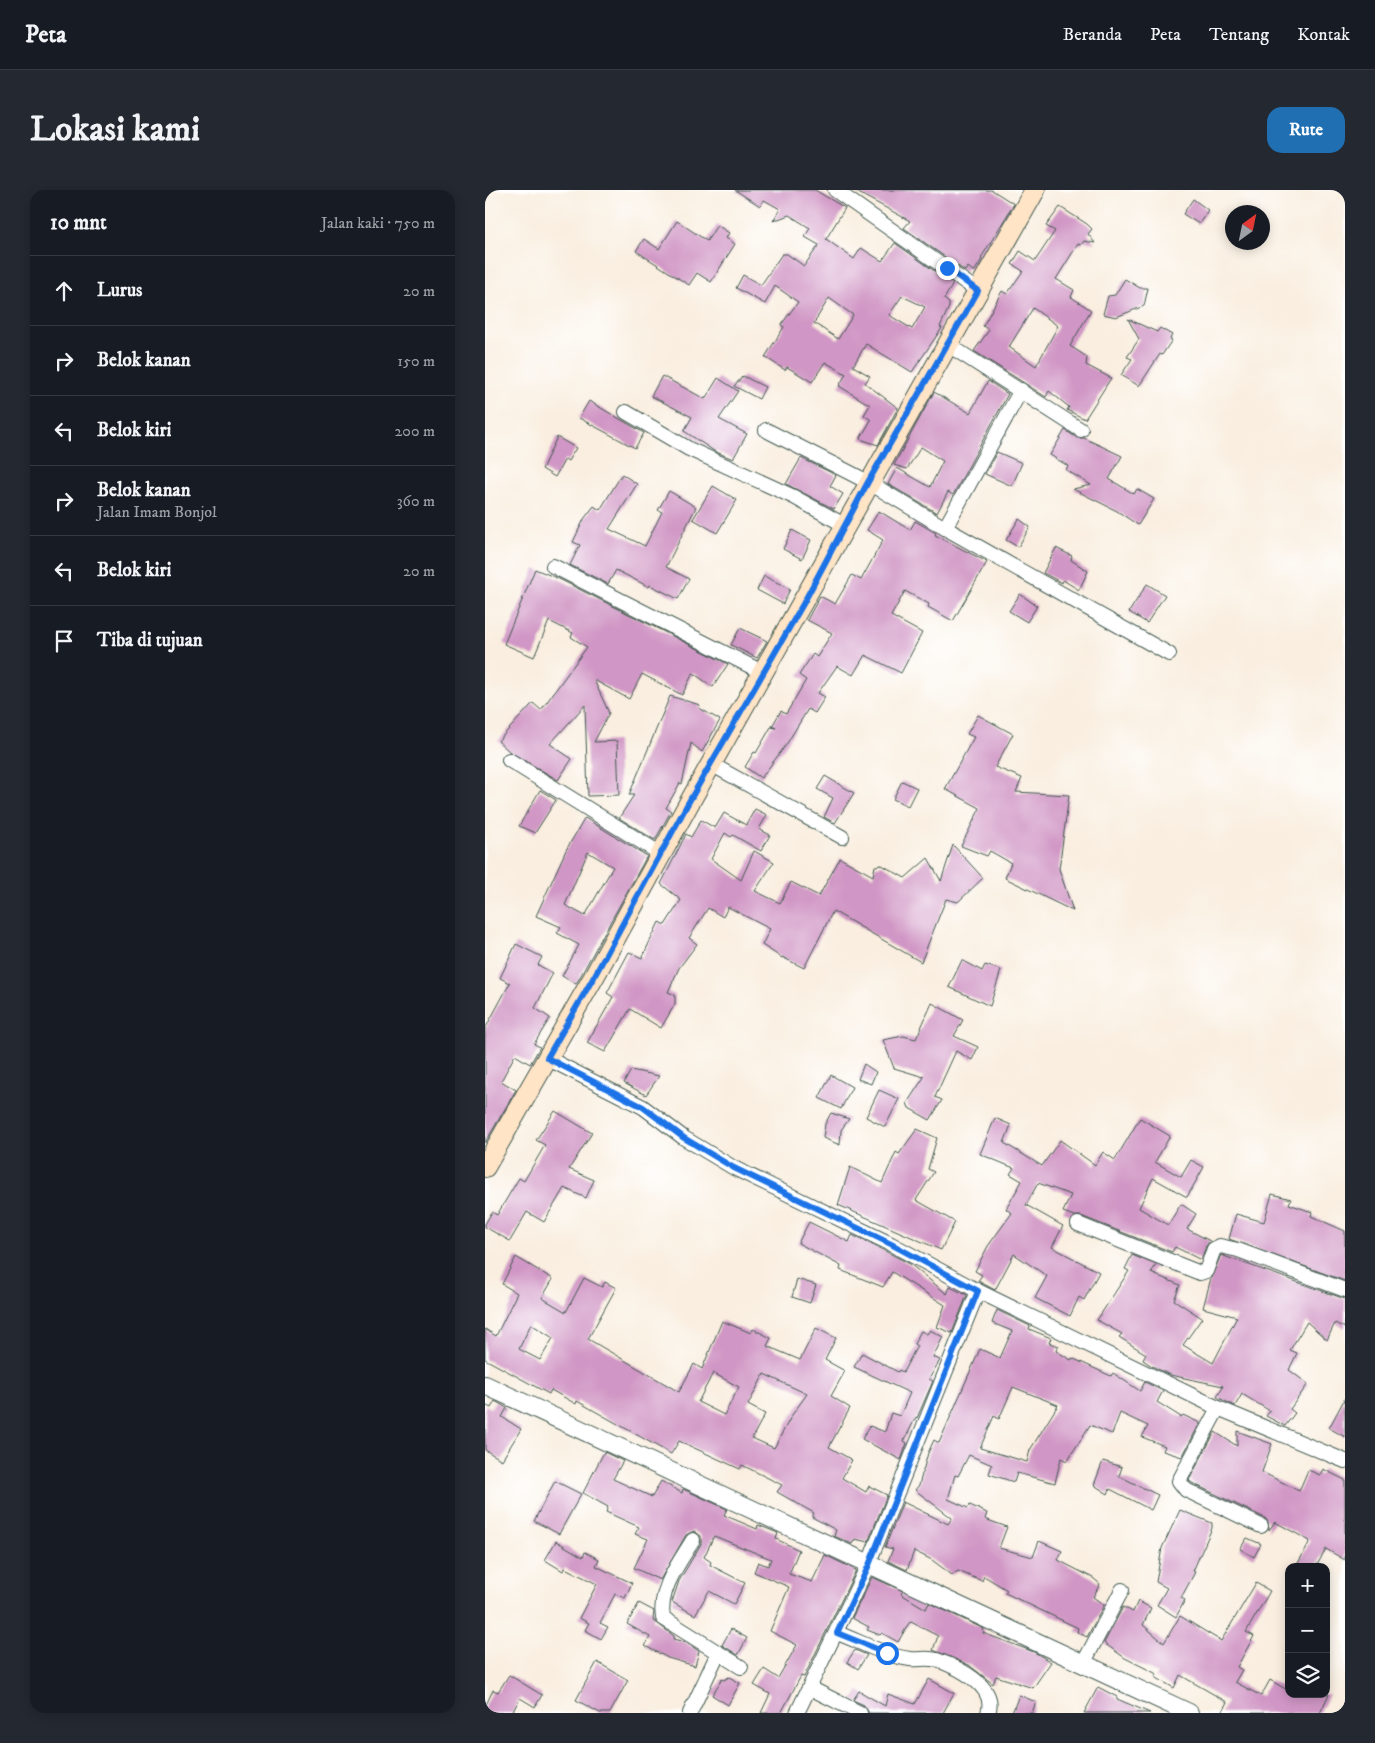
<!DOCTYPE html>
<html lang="id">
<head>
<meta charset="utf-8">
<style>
  body { margin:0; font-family:"IM FELL DW Pica",serif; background:#242831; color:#f1f3f6 }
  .controls { position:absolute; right:15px; bottom:15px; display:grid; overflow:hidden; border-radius:10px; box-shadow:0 2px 12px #0003 }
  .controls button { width:45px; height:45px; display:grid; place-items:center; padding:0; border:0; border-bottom:1px solid #363941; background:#171b24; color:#f1f3f6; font:25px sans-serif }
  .compass { position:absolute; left:740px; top:15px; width:45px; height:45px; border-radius:50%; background:#171b24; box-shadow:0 2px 12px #0003; rotate:33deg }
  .stop { position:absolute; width:15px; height:15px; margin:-11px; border:4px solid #1a73e8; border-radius:50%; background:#fff }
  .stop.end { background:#1a73e8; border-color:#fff; box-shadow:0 1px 5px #0008 }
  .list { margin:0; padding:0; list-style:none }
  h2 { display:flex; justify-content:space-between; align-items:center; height:65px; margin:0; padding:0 20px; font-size:21px }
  h2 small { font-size:16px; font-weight:400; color:#9ea1a6 }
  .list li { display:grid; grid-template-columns:32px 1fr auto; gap:15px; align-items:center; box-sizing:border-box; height:70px; padding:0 20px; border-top:1px solid #363941 }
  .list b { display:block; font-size:19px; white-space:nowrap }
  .list p { margin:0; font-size:16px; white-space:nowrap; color:#9ea1a6 }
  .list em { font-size:16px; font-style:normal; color:#9ea1a6 }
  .icon { flex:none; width:28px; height:28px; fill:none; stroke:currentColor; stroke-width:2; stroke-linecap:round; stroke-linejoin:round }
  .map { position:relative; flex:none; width:860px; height:1523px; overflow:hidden; border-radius:15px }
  header { display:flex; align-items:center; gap:30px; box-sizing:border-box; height:70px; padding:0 25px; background:#171b24; border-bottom:1px solid #363941 }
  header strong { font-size:24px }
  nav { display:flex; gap:28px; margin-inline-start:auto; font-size:18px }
  .intro { display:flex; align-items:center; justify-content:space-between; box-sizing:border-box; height:120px; padding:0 30px }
  h1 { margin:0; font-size:35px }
  .button { padding:12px 22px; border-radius:15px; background:#1f6fb2; color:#fff; font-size:18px; font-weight:700 }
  main { display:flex; gap:30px; padding:0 30px }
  aside { flex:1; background:#171b24; border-radius:15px; box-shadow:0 2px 12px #0003 }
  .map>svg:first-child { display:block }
  .building { fill:#d096c5; fill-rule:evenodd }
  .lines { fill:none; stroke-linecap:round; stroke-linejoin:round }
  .minor-casing { stroke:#40584e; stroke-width:16 }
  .tertiary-casing { stroke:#40584e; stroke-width:20 }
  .secondary-casing { stroke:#40584e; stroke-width:22 }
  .minor { stroke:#fff; stroke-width:14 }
  .tertiary { stroke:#fff; stroke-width:18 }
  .secondary { stroke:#ffe4c6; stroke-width:20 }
  .route { stroke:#1a73e8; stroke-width:6 }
</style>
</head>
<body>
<header>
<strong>Peta</strong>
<nav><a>Beranda</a><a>Peta</a><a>Tentang</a><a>Kontak</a></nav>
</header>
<div class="intro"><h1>Lokasi kami</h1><a class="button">Rute</a></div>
<main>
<aside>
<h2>10 mnt<small>Jalan kaki · 750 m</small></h2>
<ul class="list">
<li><svg class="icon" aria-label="ahead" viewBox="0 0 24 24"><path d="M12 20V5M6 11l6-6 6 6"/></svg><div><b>Lurus</b></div><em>20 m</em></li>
<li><svg class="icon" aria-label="right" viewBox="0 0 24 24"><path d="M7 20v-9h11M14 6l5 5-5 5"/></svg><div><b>Belok kanan</b></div><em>150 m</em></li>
<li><svg class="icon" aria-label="left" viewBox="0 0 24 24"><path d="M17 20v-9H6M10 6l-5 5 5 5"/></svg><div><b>Belok kiri</b></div><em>200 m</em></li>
<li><svg class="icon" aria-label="right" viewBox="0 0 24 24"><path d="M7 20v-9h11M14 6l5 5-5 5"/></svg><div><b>Belok kanan</b><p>Jalan Imam Bonjol</p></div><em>360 m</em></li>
<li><svg class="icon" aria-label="left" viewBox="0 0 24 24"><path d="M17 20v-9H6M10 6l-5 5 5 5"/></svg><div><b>Belok kiri</b></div><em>20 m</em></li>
<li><svg class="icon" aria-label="arrive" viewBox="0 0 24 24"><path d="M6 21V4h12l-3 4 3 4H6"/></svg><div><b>Tiba di tujuan</b></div></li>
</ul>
</aside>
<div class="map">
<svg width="860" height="1523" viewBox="0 0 860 1523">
  <rect width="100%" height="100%" fill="#fff"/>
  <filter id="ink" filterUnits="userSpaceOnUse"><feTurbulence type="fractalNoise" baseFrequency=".02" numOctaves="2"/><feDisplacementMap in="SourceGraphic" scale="10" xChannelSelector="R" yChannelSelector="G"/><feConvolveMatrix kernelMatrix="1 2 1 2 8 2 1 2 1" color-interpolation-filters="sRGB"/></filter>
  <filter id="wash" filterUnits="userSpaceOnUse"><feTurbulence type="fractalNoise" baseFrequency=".0096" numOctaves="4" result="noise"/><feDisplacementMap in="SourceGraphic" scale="20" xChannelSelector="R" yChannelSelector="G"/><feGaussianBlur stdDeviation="1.12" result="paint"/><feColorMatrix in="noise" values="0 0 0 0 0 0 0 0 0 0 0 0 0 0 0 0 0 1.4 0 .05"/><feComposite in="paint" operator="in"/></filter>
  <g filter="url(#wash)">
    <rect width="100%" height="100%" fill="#f9eedf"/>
    <g id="blocks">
      <g class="building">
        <path d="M250,0H330L360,18L341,49L369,69L376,58L397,71L410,53L468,94L459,109L464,113V117L455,137L457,138L427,182L381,154L368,176L385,186L380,193L413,218L393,255L375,249L386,230L379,225L385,215L354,196L361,184L340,172L327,192L302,177L300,180L280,167L299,137L296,135L313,112L290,96L280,114L251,98L258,85L276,95L297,64H302L319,76L334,55L320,47L325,38L304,25L288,31L295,19L279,10L275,16ZM417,106L440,117L427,139L404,125ZM344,108L368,125L353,149L329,133Z"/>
        <path d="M368,0H507L529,14L496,68L497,69L494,74L489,82L483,77L480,81L419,38L425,31Z"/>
        <path d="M708,9L723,20L714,34L698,24Z"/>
        <path d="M575,17L602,34L607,39L603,44L610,53L599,51L596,55L593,54L571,89L589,100L586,107L606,120L585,156L602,167L601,175L626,188L600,229L582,220L584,217L564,201L561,207L489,161L504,140L498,136L517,101L522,104L538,81L527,74L535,61L550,71L570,41L561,36ZM548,118L573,136L551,176L524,157Z"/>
        <path d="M192,31L222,51L232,35L244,43L241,48L250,54L226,92L212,83L204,95L151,61L159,49L174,59Z"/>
        <path d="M640,89L655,98H663L659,116L631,127L618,124L623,106L630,105Z"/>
        <path d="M643,129L672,142L675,138L687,145L685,149L687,150L677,165L675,164L654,196L636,185L647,169L642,167L654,149Z"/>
        <path d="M177,186L220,209L233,188L253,201L234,229L262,244L248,269L229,261L199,241L207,227L166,206Z"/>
        <path d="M258,186L280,197L274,209L249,196Z"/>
        <path d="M503,191L523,204L468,305L463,302L452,323L403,294L412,278L445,297L458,271L436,257L422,279L409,275L449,202L485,223Z"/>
        <path d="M104,211L159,243L150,258L94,228Z"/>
        <path d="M580,240L592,248H599L637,266L624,289L649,304L652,299L669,309L653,335L632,321L588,299L606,295L581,280L583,276L565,265Z"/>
        <path d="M72,247L91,258L83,271L80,269L70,287L57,279Z"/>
        <path d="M512,262L537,273L527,296L500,284Z"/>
        <path d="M316,268L351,285L345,296L358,304L349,319L301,294Z"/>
        <path d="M137,284L152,294L124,339L160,356L177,322L173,320L184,301L211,317L181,377L204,389L193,409L165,395L164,397L131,380L123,394L85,375L95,355L88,352L99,329L109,316L115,320Z"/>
        <path d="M228,296L252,310L232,343L208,329Z"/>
        <path d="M394,321L425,340L430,331L451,343L450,345L502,372L468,431L443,417L444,414L420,401L406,426L437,443L416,483L380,465L368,485L352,476L333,503L340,507L330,523L323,519L301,555L276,588L260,577L269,562L271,563L286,537L291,538L287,536L296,521L301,524L321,490L314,485L328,464L332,467L347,443L322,430L335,406L350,414L367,385L376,390L398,350L382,340Z"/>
        <path d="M534,329L545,337L533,357L521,350Z"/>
        <path d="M307,340L326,350L317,369L298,359Z"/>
        <path d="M571,358L587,366L586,370L603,381L594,400L578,390L577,393L558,383Z"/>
        <path d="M50,379L74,389L243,474L228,497L208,483L197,505L157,484L144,509L109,490L124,523L109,552L132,551L134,605L103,606L100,515L65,554L87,569L73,590L25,562L13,551L48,513L56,520L102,457L86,447L88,443L64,431L49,467L19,454Z"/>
        <path d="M279,386L305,399L298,414L272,400Z"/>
        <path d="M662,394L680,405L662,433L644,422Z"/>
        <path d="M535,404L552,416L542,432L524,421Z"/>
        <path d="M255,438L282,451L272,468L246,455Z"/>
        <path d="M185,506L215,515L214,518L235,530L217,562L206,553L197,594L195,593L181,618L186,621L170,650L134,628L149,605H144Z"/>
        <path d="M493,525L528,544L510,577L537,588L531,602L584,605L574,679L588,721L520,688L526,673L505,661L502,666L476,656L495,618L460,599L489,547L482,544Z"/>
        <path d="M340,586L369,603L350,633L339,627L348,608L332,599Z"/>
        <path d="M417,591L432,598L423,616L408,609Z"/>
        <path d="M55,600L71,610L50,643L34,636Z"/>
        <path d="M270,619L282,625L274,639L285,645L276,661L248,645L246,647L240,643L226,669L256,690L269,661L289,672L270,701L295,713L306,692L334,706L355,668L388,686L390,676L397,675L420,688L443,668L456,691L468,655L498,688L473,712L461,709L436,772L348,721L319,778L297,767V768L277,755L285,739L243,717L238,727L223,718L204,748L212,754L194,778L183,802L190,805V814L176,838L145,819L120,862L102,853L128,807L122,803L144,762L157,768L174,732L180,735L196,710L176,694L201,644L206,647L216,630L230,638L239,623L261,635Z"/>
        <path d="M100,628L162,666L91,794L77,786L94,755L72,743L76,737L51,726L81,660ZM103,662L128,677L100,726L80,715Z"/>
        <path d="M31,754L57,767L53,775L68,783L50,818L65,828L49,854L55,857L45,874L30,865L16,891L31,900L0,953V839L25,793L15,788Z"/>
        <path d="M477,770L497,781L500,775L516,780L505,816L464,797Z"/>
        <path d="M447,813L478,830L469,846L493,857L487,870L471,861L450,907L457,910L445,930L424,918L422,913L439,887L409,878L398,850L418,846L431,849Z"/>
        <path d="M379,874L391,882L386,894L373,889Z"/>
        <path d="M146,880L174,886L161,905L139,893Z"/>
        <path d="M346,885L367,897L356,919L334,908Z"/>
        <path d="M394,900L414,909L400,937L381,927Z"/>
        <path d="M70,921L107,943L84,979L109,990L101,1008L79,998L59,1032L42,1022L25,1051L0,1037V1034L7,1022L12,1025L34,988L39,991L60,955L51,950Z"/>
        <path d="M346,923L364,929L356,940L355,955L338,948L340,934Z"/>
        <path d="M510,928L526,935L519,953L557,976L575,950L610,975L618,962L630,970L655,928L685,946L670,972L696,987L706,970L719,977L702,1007L668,988L654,1018L683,1035L696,1014L711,1024L702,1039L725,1051L721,1056L716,1070L690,1057L687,1062L596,1026H589L578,1022L586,1005L553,993L541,1015L578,1036L567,1057L614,1082L599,1110L594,1107L585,1126L550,1108L562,1086L529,1064L510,1100L493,1091L497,1085L490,1081L503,1056L527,1023L521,1019L537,991L525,984L529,978L495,964Z"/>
        <path d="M432,939L452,948L443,979L449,982L431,1010L470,1032L456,1060L353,1015L365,977L397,993L411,962L414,964Z"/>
        <path d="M787,1004L806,1009L804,1014L827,1022L826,1026L860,1041V1091L744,1049L751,1024L779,1032Z"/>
        <path d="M324,1032L364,1052L367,1045L402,1062L425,1074L462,1104L465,1097L482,1105L467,1143L452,1137L460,1115L407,1082L398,1097L355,1080L356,1076L313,1053Z"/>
        <path d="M647,1065L671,1075L666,1083L695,1095L689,1110L717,1128L698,1155L728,1173L752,1127L718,1118L726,1088L736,1065L860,1109V1138L850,1133L842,1150L822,1132L805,1160L812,1163L804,1180L823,1194L805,1219L810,1223L800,1236L781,1226L785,1221L757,1204L750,1216L732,1207L738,1196L685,1185L667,1176L658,1170L661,1164L634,1147L637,1144L612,1130L644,1081L640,1079Z"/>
        <path d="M31,1067L68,1089L57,1108L81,1122L99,1088L117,1097L120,1092L131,1098L103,1149L194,1202L209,1174L217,1179L237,1131L266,1143L268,1139L286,1148L282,1156L315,1170L331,1138L351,1148L340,1170L360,1181L346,1206L365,1218L344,1257L367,1270L357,1288L381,1302L384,1296L402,1305L383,1352L370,1349L367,1354L349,1346L351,1340L327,1327L329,1323L292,1302L297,1295L257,1275L255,1279L194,1251L186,1264L92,1211L91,1214L66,1200L64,1204L0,1169V1139L11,1146L32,1103L17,1094ZM46,1134L68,1148L55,1170L34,1159ZM228,1183L254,1197L239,1225L213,1212ZM279,1184L322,1204L307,1225L289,1258L267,1248L280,1224L263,1215Z"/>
        <path d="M312,1089L331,1095L325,1113L307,1107Z"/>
        <path d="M512,1120L545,1136L544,1139L566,1148L564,1153L574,1156L571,1161L586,1170L587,1168L626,1186L628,1183L655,1201L660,1192L678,1201L672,1212L696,1227L698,1225L715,1233L697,1267L678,1261L680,1256L657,1247L663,1236L635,1223L627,1244L605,1235L582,1271L576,1268L570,1293L532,1283L529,1292L504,1284L507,1275L484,1265L473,1286L470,1285L463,1309L483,1318L485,1315L502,1323L500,1329L522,1337L514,1358L548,1367L554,1351L577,1361L573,1370L608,1388L615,1394L608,1407L619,1415L602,1447L592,1442L593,1438L520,1403L522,1400L499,1386L497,1391L473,1381L467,1385L447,1370L429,1361L422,1380L403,1371L408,1359L400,1357L418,1312L463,1334L467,1328L430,1300L434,1295L443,1263L449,1250L454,1253L495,1159L515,1168L527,1141L507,1133ZM528,1197L573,1215L545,1260L542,1272L495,1258L509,1226L514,1229Z"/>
        <path d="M445,1140L458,1147L448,1167L455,1170L444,1189L448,1191L432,1228L431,1227L419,1251L422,1253L416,1270L377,1249L385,1236L400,1242L406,1223L415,1226L425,1203L369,1177L377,1163L413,1182L414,1180L418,1182L432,1156L429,1154L436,1141L442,1144Z"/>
        <path d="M860,1208V1247L844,1238Z"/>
        <path d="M10,1211L22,1218L17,1227L36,1239L17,1270L0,1260V1215L6,1218Z"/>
        <path d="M752,1241L787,1254L777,1282L814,1301L823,1280L835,1285L838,1279L860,1290V1370L841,1359L831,1377H811L825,1351L790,1332L784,1340L783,1332L780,1328L707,1293L704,1290L730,1242L752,1256Z"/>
        <path d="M119,1262L138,1271L128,1289L167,1307L176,1291L197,1303L198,1299L242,1319L239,1325L272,1339L273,1335L293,1343L291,1349L314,1360L304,1384L327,1392L340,1365L371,1380L319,1487L316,1486L296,1523H276L285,1504L269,1495L279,1479L293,1488L312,1455L285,1441L304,1397L269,1382L273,1372L283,1376L286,1369L229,1346L219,1367L226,1372L225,1375L260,1393L249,1414L224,1401L210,1425L187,1412L194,1391L216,1354V1346L209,1341L201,1345L175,1390L149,1378L163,1349L150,1344L154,1337L121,1322L123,1317L98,1303Z"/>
        <path d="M618,1271L637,1277L634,1286L673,1305L666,1320L625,1299L623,1304L609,1295Z"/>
        <path d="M70,1291L96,1304L74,1344L49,1331Z"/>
        <path d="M695,1320L727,1333V1338L708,1381L710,1382L696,1408L700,1410L691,1427L672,1415L682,1398L671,1392L677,1358Z"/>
        <path d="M762,1348L776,1354L769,1367L755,1359Z"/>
        <path d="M71,1351L98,1367L100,1362L114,1369L111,1376L147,1393L140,1408L130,1404L115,1433L123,1437L116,1449L100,1440L104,1433L94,1428L112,1394L80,1378L78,1381L60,1370Z"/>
        <path d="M387,1387L418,1401L416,1404L441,1419L444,1413L499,1439L498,1443L549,1462L566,1472L548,1498L511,1486L508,1494L484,1475L448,1460L453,1446L426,1432L424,1433L413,1452L397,1443L395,1445L382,1440L384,1437L367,1428Z"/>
        <path d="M771,1393L785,1401L761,1442L769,1446L752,1477L757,1480L750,1492L776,1506L785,1490L804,1501V1504H844L835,1523H736L742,1512L695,1485L689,1498L670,1487L672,1484L640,1468L619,1453L638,1417L648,1422L653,1411L666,1418L658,1435L679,1453L695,1426L736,1451Z"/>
        <path d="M154,1413L169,1421L168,1430L189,1446L188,1449L200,1452L214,1461L210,1476L183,1468L160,1456L165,1447L142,1434Z"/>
        <path d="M246,1439L262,1448L253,1465L237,1455Z"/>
        <path d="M370,1460L382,1465L373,1479L362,1472Z"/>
        <path d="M112,1472L143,1490L125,1523H115L91,1510Z"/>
        <path d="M24,1485L57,1505L50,1517L35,1508L27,1523H0V1517L8,1500L13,1502Z"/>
        <path d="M244,1487L255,1493L243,1515L227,1505L237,1489L239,1490Z"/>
        <path d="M444,1489L469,1503L458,1523H384L379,1515L368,1510L374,1501L400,1516L403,1504L430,1514Z"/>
        <path d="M613,1497L632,1507V1509L665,1523H599Z"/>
        <path d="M534,1505L551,1512L547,1523H527Z"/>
      </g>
    </g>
  </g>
  <g filter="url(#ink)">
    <use href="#blocks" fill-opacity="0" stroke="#40584e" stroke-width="1"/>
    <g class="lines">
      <g class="minor-casing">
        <g id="minor">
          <path d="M350,0L493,101"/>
          <path d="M462,154L596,240"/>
          <path d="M141,222L204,259L309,307L361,336"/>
          <path d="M281,240L383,292L460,338L684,464"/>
          <path d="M460,338L536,200"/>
          <path d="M68,376L279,483"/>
          <path d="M24,570L176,664"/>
          <path d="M226,574L357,647"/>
          <path d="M62,868L158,917L199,948L249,978L406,1054L493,1101L733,1218L860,1271"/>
          <path d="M593,1034L715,1083L721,1081L729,1059L735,1056L753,1060L860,1100"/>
          <path d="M733,1218L694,1291L701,1300L776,1336"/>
          <path d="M208,1350C194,1373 173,1400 178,1428L256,1477"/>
          <path d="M352,1443C369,1449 385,1458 402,1463C409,1466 418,1468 425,1469C434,1470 442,1467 452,1470C472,1477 513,1496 503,1523"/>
          <path d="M598,1474L637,1400"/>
          <path d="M325,1498L375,1523"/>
          <path d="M205,1523L233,1463"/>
          <path d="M312,1523L383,1375L493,1101"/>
        </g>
      </g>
      <g class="tertiary-casing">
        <path id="tertiary" d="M0,1195L704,1523"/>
      </g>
      <g class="secondary-casing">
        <path id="secondary" d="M0,977L110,785L203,615L550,0"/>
      </g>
      <use href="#minor" class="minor"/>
      <use href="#tertiary" class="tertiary"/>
      <use href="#secondary" class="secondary"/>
    </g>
  </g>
  <g class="lines" filter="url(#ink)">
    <path class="route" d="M402,1463L352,1443L384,1375L493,1101L406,1054L249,978L199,948L158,917L62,868L110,785L202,615L318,414L383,292L493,101L462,78"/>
  </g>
</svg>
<div class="controls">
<button>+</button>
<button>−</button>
<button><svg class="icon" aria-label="layers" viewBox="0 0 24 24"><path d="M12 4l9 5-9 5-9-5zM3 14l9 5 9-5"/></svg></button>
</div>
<svg class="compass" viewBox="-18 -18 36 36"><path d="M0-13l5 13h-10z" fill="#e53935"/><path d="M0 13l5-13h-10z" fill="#9ea1a6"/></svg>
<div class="stop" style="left:402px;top:1463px"></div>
<div class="stop end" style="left:462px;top:78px"></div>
</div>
</main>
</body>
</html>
